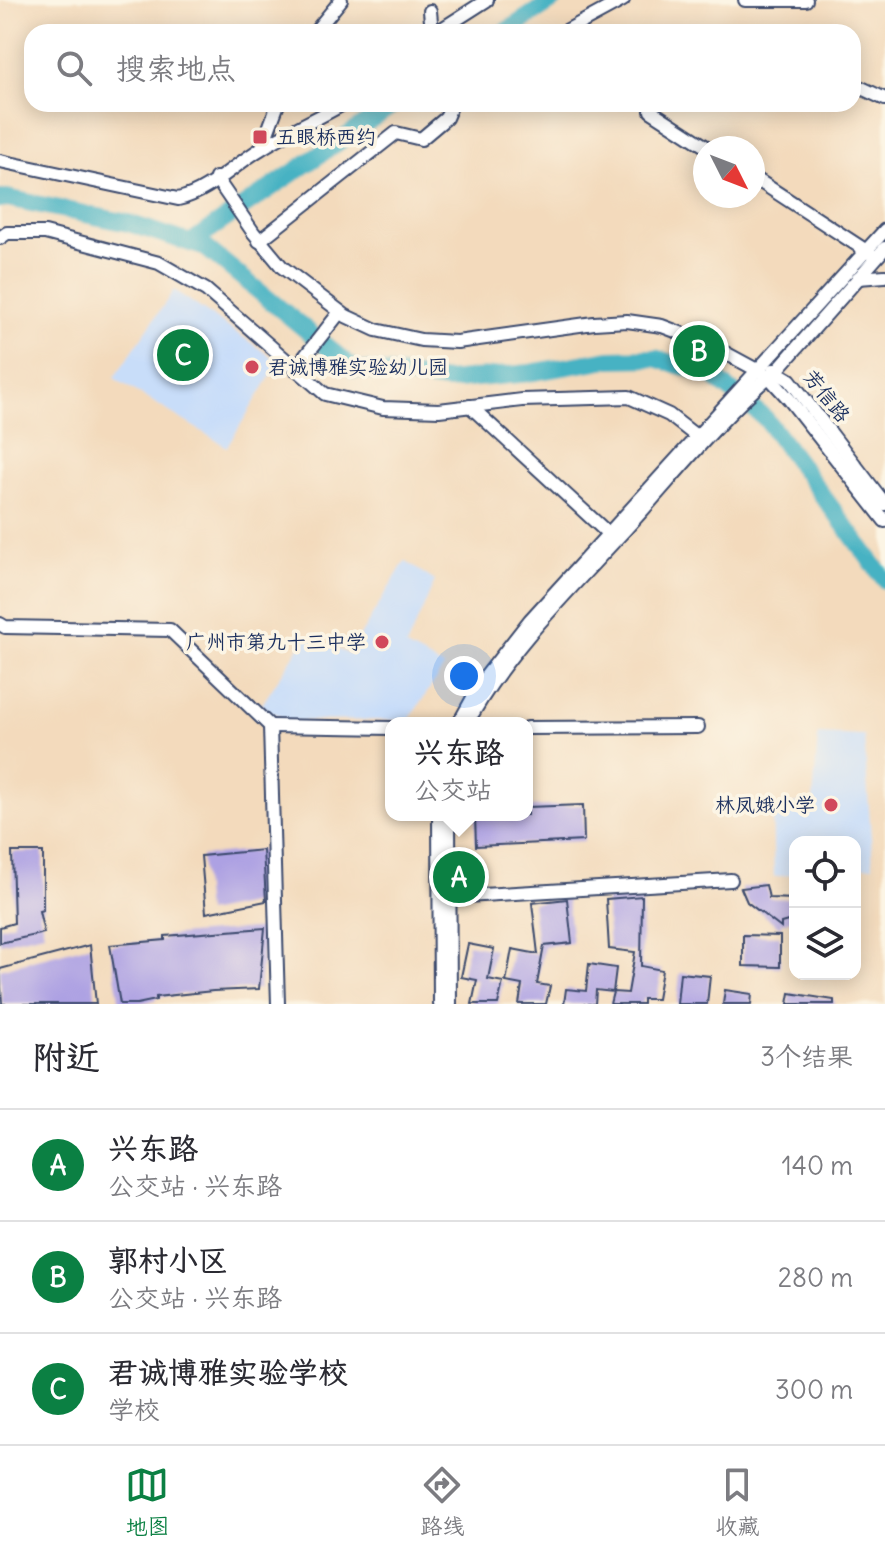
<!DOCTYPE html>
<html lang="zh">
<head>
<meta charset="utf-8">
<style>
  body { margin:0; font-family:Delius,"LXGW WenKai TC",sans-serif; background:#f2f2f3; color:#2b2b33 }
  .controls { position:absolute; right:24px; bottom:24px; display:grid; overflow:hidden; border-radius:16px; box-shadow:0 4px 20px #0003 }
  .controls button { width:72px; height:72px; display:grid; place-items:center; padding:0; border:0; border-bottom:2px solid #e1e1e2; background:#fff; color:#2b2b33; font:40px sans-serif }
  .compass { position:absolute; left:693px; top:136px; width:72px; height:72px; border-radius:50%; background:#fff; box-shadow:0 4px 20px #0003; rotate:132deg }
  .you { position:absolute; left:464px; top:676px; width:28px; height:28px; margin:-20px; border:6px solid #fff; border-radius:50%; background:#1a73e8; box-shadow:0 0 0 12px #1a73e833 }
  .badge { display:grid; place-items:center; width:52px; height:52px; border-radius:50%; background:#0b8043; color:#fff; font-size:26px; font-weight:700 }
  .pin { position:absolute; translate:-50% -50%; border:4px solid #fff; box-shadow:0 2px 8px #0006 }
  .popup { position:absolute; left:385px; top:717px; width:148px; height:104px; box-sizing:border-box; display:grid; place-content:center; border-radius:16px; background:#fff; filter:drop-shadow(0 2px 6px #0005); font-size:26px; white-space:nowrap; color:#7c7c81 }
  .popup b { font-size:30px; color:#2b2b33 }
  .popup::after { content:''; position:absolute; left:50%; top:100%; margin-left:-16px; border:16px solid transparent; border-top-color:#fff }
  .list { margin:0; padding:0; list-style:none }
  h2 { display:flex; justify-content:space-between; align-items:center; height:104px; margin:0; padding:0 32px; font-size:34px }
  h2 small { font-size:26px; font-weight:400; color:#7c7c81 }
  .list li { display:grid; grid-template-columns:52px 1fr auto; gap:24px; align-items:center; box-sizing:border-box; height:112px; padding:0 32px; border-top:2px solid #e1e1e2 }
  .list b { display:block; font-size:30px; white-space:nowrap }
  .list p { margin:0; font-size:26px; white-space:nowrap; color:#7c7c81 }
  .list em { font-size:26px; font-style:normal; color:#7c7c81 }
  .icon { flex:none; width:44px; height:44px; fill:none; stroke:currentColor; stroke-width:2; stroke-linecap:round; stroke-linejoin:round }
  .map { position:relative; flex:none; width:885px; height:1004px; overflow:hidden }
  .search { position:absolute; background:#fff; box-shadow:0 4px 20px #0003; left:24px; right:24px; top:24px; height:88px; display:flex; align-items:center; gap:20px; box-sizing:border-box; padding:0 28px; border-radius:24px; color:#7c7c81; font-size:30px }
  .sheet { height:440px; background:#fff }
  nav { display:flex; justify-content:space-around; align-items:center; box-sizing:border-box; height:112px; border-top:2px solid #e1e1e2; background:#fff; font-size:22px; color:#7c7c81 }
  nav a { display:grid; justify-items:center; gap:4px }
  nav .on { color:#0b8043 }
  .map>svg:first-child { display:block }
  .built { fill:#c8ddf9 }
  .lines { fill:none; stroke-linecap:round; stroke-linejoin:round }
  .river { stroke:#46b2c3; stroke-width:18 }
  .building { fill:#ada1e3 }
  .minor-casing { stroke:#3b496c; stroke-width:16 }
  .minor { stroke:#fff; stroke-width:12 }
  .poi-dot { fill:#d1495b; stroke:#fcf5e5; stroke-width:3 }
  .labels { text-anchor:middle; stroke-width:7; stroke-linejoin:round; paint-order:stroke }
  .poi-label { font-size:20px; fill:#1b2f5e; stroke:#fcf5e5; text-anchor:start }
  .street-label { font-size:20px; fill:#1b2f5e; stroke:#fcf5e5 }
</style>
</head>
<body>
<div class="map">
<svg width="885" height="1004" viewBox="0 0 885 1004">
  <rect width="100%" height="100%" fill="#fcf5e5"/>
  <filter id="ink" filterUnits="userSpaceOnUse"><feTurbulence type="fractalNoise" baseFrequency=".0125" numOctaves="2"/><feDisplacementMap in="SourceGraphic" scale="16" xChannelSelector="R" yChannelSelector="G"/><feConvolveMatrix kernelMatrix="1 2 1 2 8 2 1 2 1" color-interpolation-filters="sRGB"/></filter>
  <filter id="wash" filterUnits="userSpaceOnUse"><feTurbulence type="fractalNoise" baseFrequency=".006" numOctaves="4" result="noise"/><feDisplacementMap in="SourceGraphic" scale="32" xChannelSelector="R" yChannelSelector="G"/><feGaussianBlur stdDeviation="1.8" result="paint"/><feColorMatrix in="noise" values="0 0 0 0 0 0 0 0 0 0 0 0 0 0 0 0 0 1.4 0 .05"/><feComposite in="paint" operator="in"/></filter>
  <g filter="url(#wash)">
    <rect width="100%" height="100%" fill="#f3dabc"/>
    <g class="built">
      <path d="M174,290L279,362L227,447L114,378Z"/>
      <path d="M405,561L435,581L406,647L444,667L409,720L289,721L261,706L306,636L349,654Z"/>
      <path d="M818,734L864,736L873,866L855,868V842H795V874L774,877L772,807L813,801Z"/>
    </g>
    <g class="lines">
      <g class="river">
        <path d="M505,32L554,0"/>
        <path d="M0,199L7,198L128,223L206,248L354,369L447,381L529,373L609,359L655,358L711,375L765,418L885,580"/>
        <path d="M190,243L394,104"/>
      </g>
    </g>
    <g id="blocks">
      <g class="building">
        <path d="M583,805L584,841L476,846L475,815H527V807Z"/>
        <path d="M263,850L266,901L206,913L201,856Z"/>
        <path d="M12,852H43V910L39,911L44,933L0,943V927L14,923Z"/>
        <path d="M766,885L769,898L795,899V919L781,923V928L747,902L741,888Z"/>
        <path d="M642,896L641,966L662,970L657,999H643V1004H610L613,992L628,993L635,952L609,949L606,899Z"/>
        <path d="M567,899L572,943L544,946L537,984L550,986L546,1004H519L522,985L506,982L512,949L538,954L532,903Z"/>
        <path d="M265,928L259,989L213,991L156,997V1000L137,1004H120L110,945L165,940V936Z"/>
        <path d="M743,935L780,936V967L743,966Z"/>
        <path d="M468,944L494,949L488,979L503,982L498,1004H472L477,980L461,977Z"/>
        <path d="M90,945L96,1004H2L0,969Z"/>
        <path d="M589,964L616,968L613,992L596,990L595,1004H564L566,989L586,991Z"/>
        <path d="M680,973L710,976L707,1004H677Z"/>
        <path d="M725,990L752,994L751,1004H723Z"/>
        <path d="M790,993L834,1000V1004H788Z"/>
      </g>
    </g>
  </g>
  <g filter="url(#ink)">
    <use href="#blocks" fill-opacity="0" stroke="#3b496c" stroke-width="2"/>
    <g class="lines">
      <g class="minor-casing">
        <g id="minor">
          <path d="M745,0H806"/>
          <path d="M430,11L432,32"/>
          <path d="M315,32L341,0"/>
          <path d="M437,32L487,0"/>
          <path d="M564,32L623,0"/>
          <path d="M853,84L885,99"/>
          <path d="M651,111L708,148"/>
          <path d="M262,147L278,104"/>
          <path d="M0,161L178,199C207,193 233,166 259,150C285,133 315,120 343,104"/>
          <path d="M753,177L871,254"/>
          <path d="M216,178L253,232L282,267L346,316L376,330L421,340L457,342L594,323L627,321L662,326L707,343L768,376L789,399L885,521"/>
          <path d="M0,238L7,233H45L159,263L206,290L325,394L383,408L439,410L522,400L629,397L669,415L696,436"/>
          <path d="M259,241L396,133L421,139L446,118L452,104"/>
          <path d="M858,278L885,276"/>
          <path d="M295,369L340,312"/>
          <path d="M773,370L790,380L885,504"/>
          <path d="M470,406L613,538"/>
          <path d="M0,624L5,627L170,630L270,726L278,1004"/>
          <path d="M473,713C514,642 578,582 633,521C680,469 726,411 780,367L885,248"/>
          <path d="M459,723L483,680L530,620L885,230"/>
          <path d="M270,726L391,728"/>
          <path d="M527,728L698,727"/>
          <path d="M439,815L440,1004"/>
          <path d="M449,815L450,1004"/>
          <path d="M450,897L731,880"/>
        </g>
      </g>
      <use href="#minor" class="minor"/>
    </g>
  </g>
  <g class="poi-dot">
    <rect x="252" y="129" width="16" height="16" rx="4"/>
    <circle cx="252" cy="367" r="8"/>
    <circle cx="382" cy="642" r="8"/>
    <circle cx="831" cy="805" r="8"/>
  </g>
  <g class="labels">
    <g class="poi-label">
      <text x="276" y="144">五眼桥西约</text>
      <text x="268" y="374">君诚博雅实验幼儿园</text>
      <text x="366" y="649" text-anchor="end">广州市第九十三中学</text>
      <text x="815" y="812" text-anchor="end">林凤娥小学</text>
    </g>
    <g class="street-label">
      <text transform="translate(827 396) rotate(51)" y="7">芳信路</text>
    </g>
  </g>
</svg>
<div class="controls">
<button><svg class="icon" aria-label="locate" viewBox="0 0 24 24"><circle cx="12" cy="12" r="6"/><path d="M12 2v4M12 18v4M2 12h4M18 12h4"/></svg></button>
<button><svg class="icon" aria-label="layers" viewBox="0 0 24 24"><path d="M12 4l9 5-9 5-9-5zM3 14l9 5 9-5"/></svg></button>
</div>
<svg class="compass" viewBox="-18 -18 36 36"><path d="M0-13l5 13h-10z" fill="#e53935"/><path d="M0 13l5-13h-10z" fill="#7c7c81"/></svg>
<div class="you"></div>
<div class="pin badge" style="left:459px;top:877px">A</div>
<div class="popup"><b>兴东路</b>公交站</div>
<div class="pin badge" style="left:699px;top:351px">B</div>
<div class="pin badge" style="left:183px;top:355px">C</div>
<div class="search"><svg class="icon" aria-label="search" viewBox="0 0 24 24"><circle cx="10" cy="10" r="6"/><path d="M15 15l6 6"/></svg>搜索地点</div>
</div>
<section class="sheet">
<h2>附近<small>3个结果</small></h2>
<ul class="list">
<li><span class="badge">A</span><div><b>兴东路</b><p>公交站 · 兴东路</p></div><em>140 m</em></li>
<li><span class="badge">B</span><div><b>郭村小区</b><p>公交站 · 兴东路</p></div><em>280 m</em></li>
<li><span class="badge">C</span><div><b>君诚博雅实验学校</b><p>学校</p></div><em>300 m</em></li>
</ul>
</section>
<nav>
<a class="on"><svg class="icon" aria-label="map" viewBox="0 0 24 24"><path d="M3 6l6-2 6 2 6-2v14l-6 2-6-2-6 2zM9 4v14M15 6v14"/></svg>地图</a>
<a><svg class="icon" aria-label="directions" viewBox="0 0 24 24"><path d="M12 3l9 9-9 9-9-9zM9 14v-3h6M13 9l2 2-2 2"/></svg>路线</a>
<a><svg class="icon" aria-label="saved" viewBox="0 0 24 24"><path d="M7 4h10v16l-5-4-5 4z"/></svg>收藏</a>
</nav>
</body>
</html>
